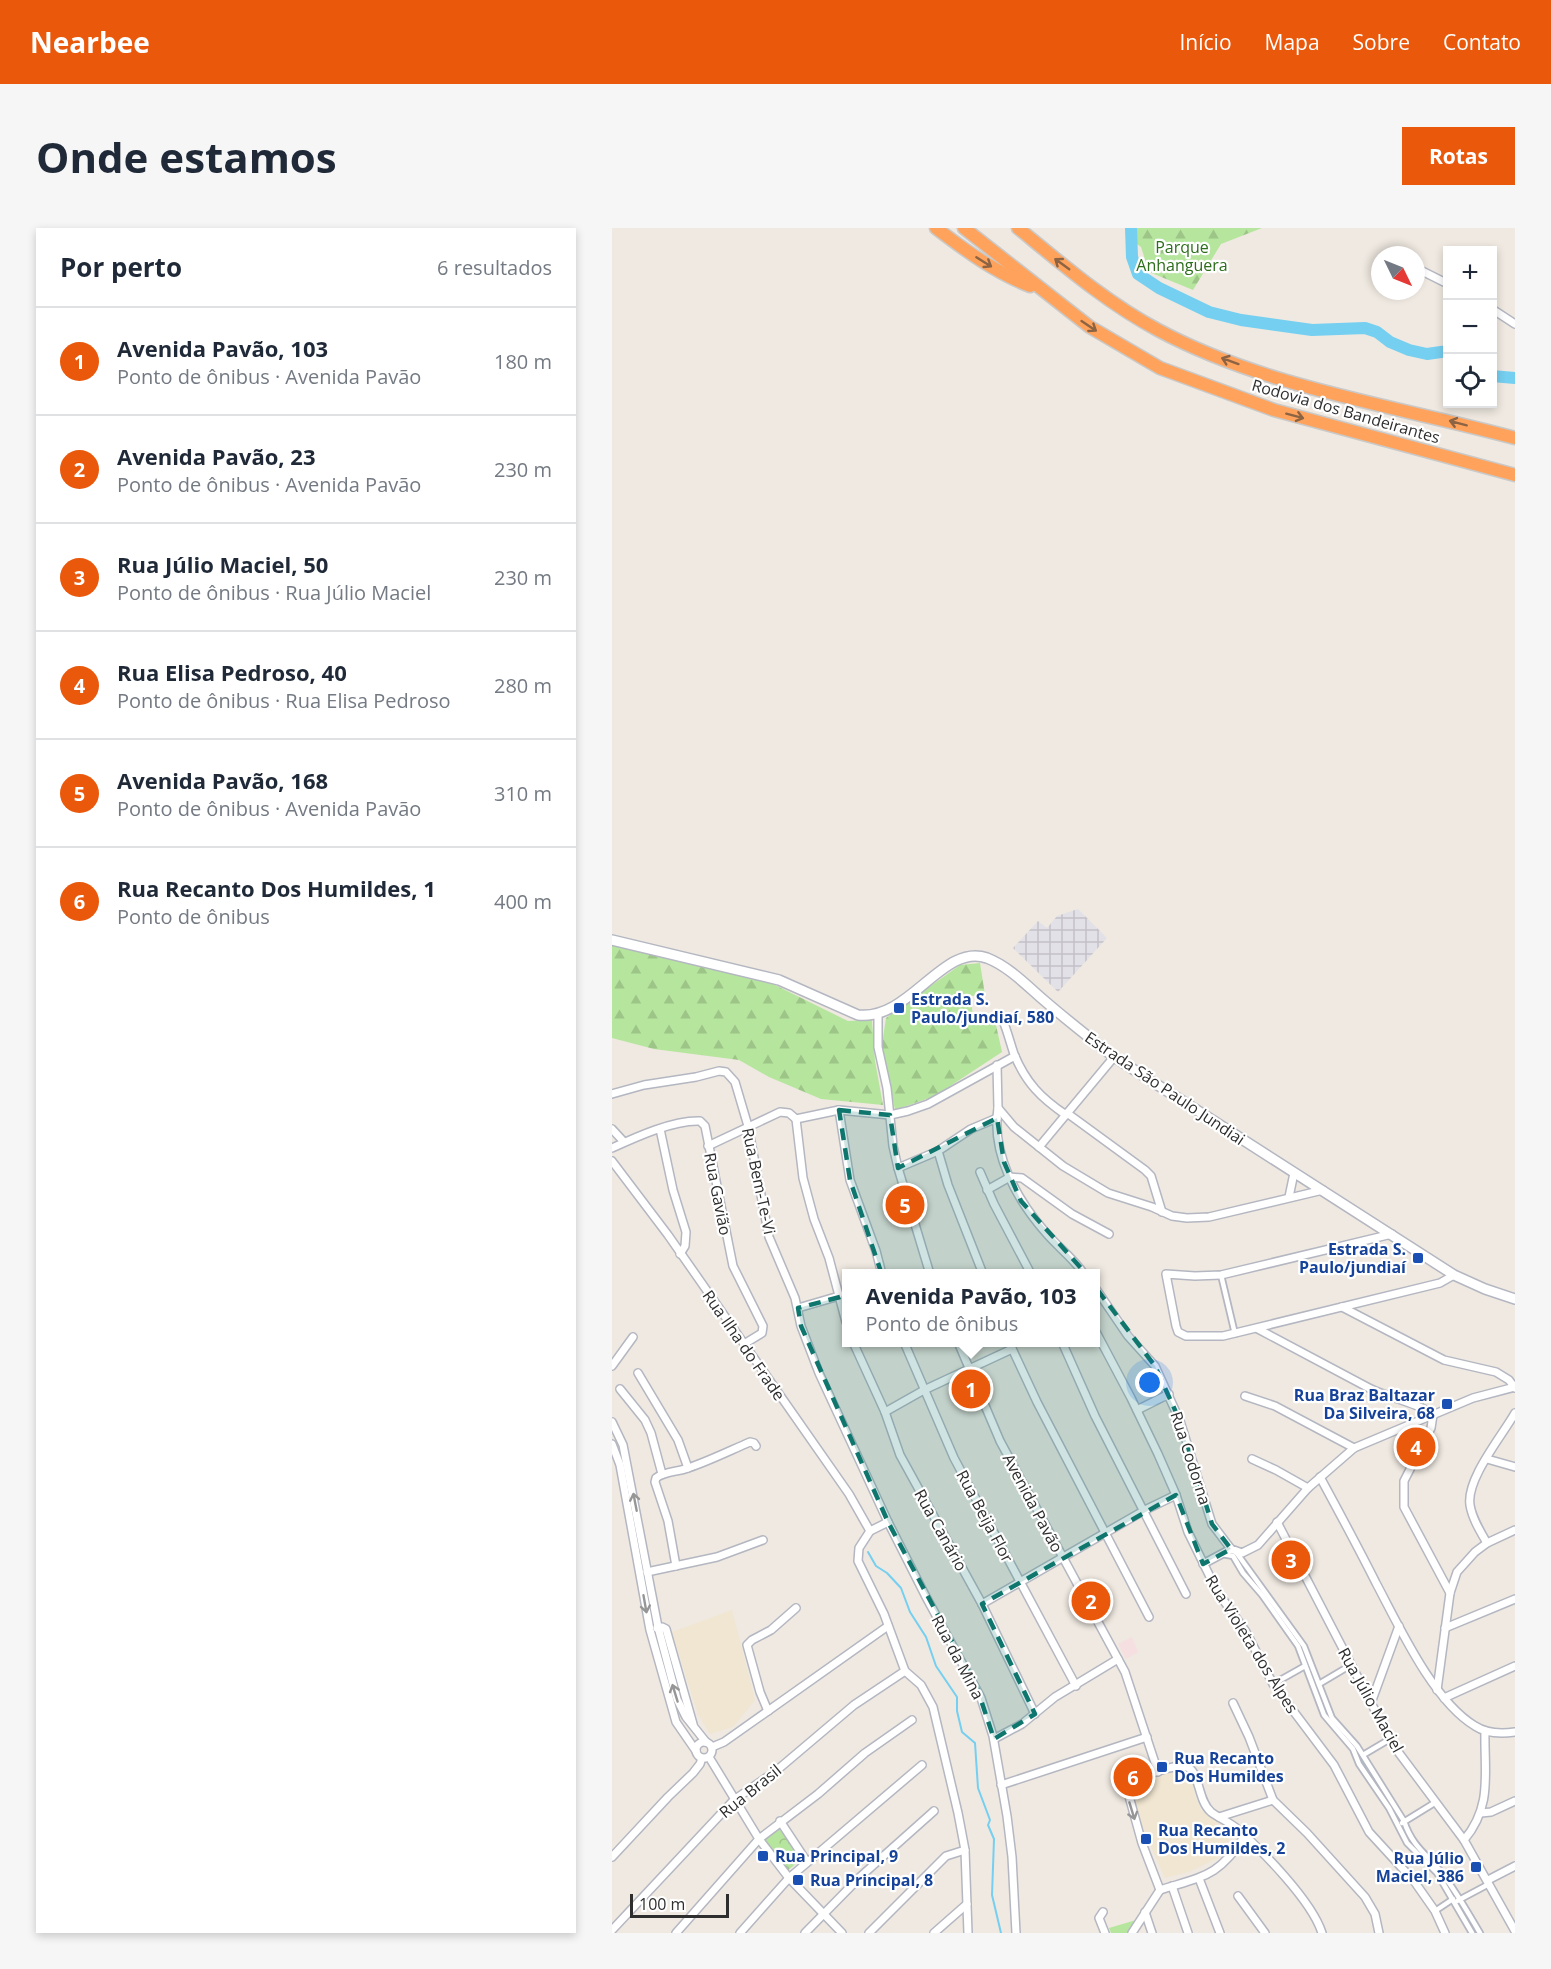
<!DOCTYPE html>
<html lang="pt">
<head>
<meta charset="utf-8">
<style>
  body { margin:0; font-family:"Open Sans",sans-serif; background:#f6f6f7; color:#1f2937 }
  .controls { position:absolute; right:18px; top:18px; display:grid; overflow:hidden; border-radius:0px; box-shadow:0 3px 9px #0003 }
  .controls button { width:54px; height:54px; display:grid; place-items:center; padding:0; border:0; border-bottom:2px solid #e0e1e3; background:#fff; color:#1f2937; font:30px sans-serif }
  .compass { position:absolute; left:759px; top:18px; width:54px; height:54px; border-radius:50%; background:#fff; box-shadow:0 3px 9px #0003; rotate:133deg }
  .scale { position:absolute; left:18px; bottom:15px; width:99px; box-sizing:border-box; padding-left:6px; border:3px solid #2e2e2e; border-top:0; font-size:16px; line-height:21px; white-space:nowrap; color:#2e2e2e; -webkit-text-stroke:4px #fff; paint-order:stroke }
  .you { position:absolute; left:538px; top:1155px; width:21px; height:21px; margin:-15px; border:4px solid #fff; border-radius:50%; background:#1a73e8; box-shadow:0 0 0 9px #1a73e833 }
  .badge { display:grid; place-items:center; width:39px; height:39px; border-radius:50%; background:#ea580c; color:#fff; font-size:20px; font-weight:700 }
  .pin { position:absolute; translate:-50% -50%; border:3px solid #fff; box-shadow:0 2px 6px #0006 }
  .popup { position:absolute; left:230px; top:1041px; width:258px; height:78px; box-sizing:border-box; display:grid; place-content:center; border-radius:0px; background:#fff; filter:drop-shadow(0 2px 4px #0005); font-size:20px; white-space:nowrap; color:#747a83 }
  .popup b { font-size:22px; color:#1f2937 }
  .popup::after { content:''; position:absolute; left:50%; top:100%; margin-left:-12px; border:12px solid transparent; border-top-color:#fff }
  .list { margin:0; padding:0; list-style:none }
  h2 { display:flex; justify-content:space-between; align-items:center; height:78px; margin:0; padding:0 24px; font-size:26px }
  h2 small { font-size:20px; font-weight:400; color:#747a83 }
  .list li { display:grid; grid-template-columns:39px 1fr auto; gap:18px; align-items:center; box-sizing:border-box; height:108px; padding:0 24px; border-top:2px solid #e0e1e3 }
  .list b { display:block; font-size:22px; white-space:nowrap }
  .list p { margin:0; font-size:20px; white-space:nowrap; color:#747a83 }
  .list em { font-size:20px; font-style:normal; color:#747a83 }
  .icon { flex:none; width:33px; height:33px; fill:none; stroke:currentColor; stroke-width:2; stroke-linecap:round; stroke-linejoin:round }
  .map { position:relative; flex:none; width:903px; height:1705px; overflow:hidden; border-radius:0px }
  header { display:flex; align-items:center; gap:36px; box-sizing:border-box; height:84px; padding:0 30px; background:#ea580c; color:#fff }
  header strong { font-size:28px }
  nav { display:flex; gap:33px; margin-inline-start:auto; font-size:21px }
  .intro { display:flex; align-items:center; justify-content:space-between; box-sizing:border-box; height:144px; padding:0 36px }
  h1 { margin:0; font-size:42px }
  .button { padding:15px 27px; border-radius:0px; background:#ea580c; color:#fff; font-size:21px; font-weight:700 }
  main { display:flex; gap:36px; padding:0 36px }
  aside { flex:1; background:#fff; border-radius:0px; box-shadow:0 3px 9px #0003 }
  .map>svg:first-child { display:block }
  .industrial { fill:url(#industrial-grid) }
  .education { fill:#f0e6d1 }
  .medical { fill:#f5dfe0 }
  .forest { fill:url(#forest-firs) }
  .park { fill:url(#park-crowns) }
  .lines { fill:none; stroke-linecap:round; stroke-linejoin:round }
  .stream { stroke:#75cff0; stroke-width:2 }
  .river { stroke:#75cff0; stroke-width:12 }
  .pedestrian-casing { stroke:#b4b7c1; stroke-width:8 }
  .minor-casing { stroke:#b4b7c1; stroke-width:10 }
  .secondary-casing { stroke:#b4b7c1; stroke-width:12 }
  .motorway-casing { stroke:#c9c9c9; stroke-width:15 }
  .pedestrian { stroke:#fff; stroke-width:4.5 }
  .minor { stroke:#fff; stroke-width:7 }
  .secondary { stroke:#fff; stroke-width:9 }
  .motorway { stroke:#ffa35c; stroke-width:12 }
  .oneway { stroke:#8c6343 }
  .oneway2 { stroke:#969696 }
  .marked { fill:#0f766e; fill-opacity:0.2; stroke:#0f766e; stroke-width:4.5; stroke-dasharray:12 8; stroke-linejoin:round }
  .transit-dot { fill:#1a4fb4; stroke:#fff; stroke-width:2 }
  .labels { text-anchor:middle; stroke-width:4.5; stroke-linejoin:round; paint-order:stroke }
  .park-label { font-size:16px; fill:#2c6e1b; stroke:#fff }
  .street-label { font-size:16px; fill:#2e2e2e; stroke:#fff }
  .transit-label { font-size:16px; font-weight:bold; fill:#164399; stroke:#fff; text-anchor:start }
</style>
</head>
<body>
<header>
<strong>Nearbee</strong>
<nav><a>Início</a><a>Mapa</a><a>Sobre</a><a>Contato</a></nav>
</header>
<div class="intro"><h1>Onde estamos</h1><a class="button">Rotas</a></div>
<main>
<aside>
<h2>Por perto<small>6 resultados</small></h2>
<ul class="list">
<li><span class="badge">1</span><div><b>Avenida Pavão, 103</b><p>Ponto de ônibus · Avenida Pavão</p></div><em>180 m</em></li>
<li><span class="badge">2</span><div><b>Avenida Pavão, 23</b><p>Ponto de ônibus · Avenida Pavão</p></div><em>230 m</em></li>
<li><span class="badge">3</span><div><b>Rua Júlio Maciel, 50</b><p>Ponto de ônibus · Rua Júlio Maciel</p></div><em>230 m</em></li>
<li><span class="badge">4</span><div><b>Rua Elisa Pedroso, 40</b><p>Ponto de ônibus · Rua Elisa Pedroso</p></div><em>280 m</em></li>
<li><span class="badge">5</span><div><b>Avenida Pavão, 168</b><p>Ponto de ônibus · Avenida Pavão</p></div><em>310 m</em></li>
<li><span class="badge">6</span><div><b>Rua Recanto Dos Humildes, 1</b><p>Ponto de ônibus</p></div><em>400 m</em></li>
</ul>
</aside>
<div class="map">
<svg width="903" height="1705" viewBox="0 0 903 1705">
  <defs>
    <pattern id="industrial-grid" width="8" height="8" patternUnits="userSpaceOnUse" patternTransform="scale(1.5)"><rect width="8" height="8" fill="#e3e1e8"/><path d="M0 4h8M4 0v8" fill="none" stroke="#c3c1c7"/></pattern>
    <pattern id="forest-firs" width="22" height="20" patternUnits="userSpaceOnUse" patternTransform="scale(1.5)"><rect width="22" height="20" fill="#b6e59e"/><path d="M5 1l3.5 6h-7zM16 11l3.5 6h-7z" fill="#9dc588"/></pattern>
    <pattern id="park-crowns" width="20" height="18" patternUnits="userSpaceOnUse" patternTransform="scale(1.5)"><rect width="20" height="18" fill="#b6e59e"/><path d="M2 6a3 3 0 1 1 6 0M12 15a3 3 0 1 1 6 0" fill="none" stroke="#9dc588"/></pattern>
  </defs>
  <rect width="100%" height="100%" fill="#efe9e1"/>
  <path class="industrial" d="M466,681L495,710L446,764L401,720L426,693L435,700L445,688Z"/>
  <g class="education">
    <path d="M120,1382L143,1472L121,1499L98,1506L86,1486L60,1404Z"/>
    <path d="M573,1542L581,1551L583,1567L589,1582L616,1602L617,1612L606,1630L577,1644L553,1650L529,1596L519,1561L560,1543Z"/>
  </g>
  <path class="medical" d="M520,1409L526,1424L514,1431L506,1416Z"/>
  <g class="forest">
    <path d="M518,0H650L609,16L581,62L537,44L529,19L514,8Z"/>
    <path d="M0,717L161,756L236,793L260,792L263,833L271,877L209,871L157,849L127,832L42,821L0,810Z"/>
    <path d="M368,735L373,767L359,768L361,792L384,797L390,824L323,868L283,882L270,816L274,790L348,737Z"/>
  </g>
  <g class="park">
    <path d="M169,1597L191,1630L175,1643L150,1612Z"/>
    <path d="M524,1692L517,1705H499L497,1700Z"/>
  </g>
  <g class="lines">
    <g class="stream">
      <path d="M256,1324L264,1338L275,1345L289,1360L298,1384L314,1409L324,1438L345,1469V1483L350,1504L363,1515L366,1560L378,1592L376,1597L382,1611L380,1667L389,1705"/>
      <path d="M626,1330L647,1359"/>
      <path d="M711,1473L719,1493"/>
      <path d="M745,1521L754,1542L772,1564"/>
      <path d="M790,1595L794,1608L802,1619"/>
      <path d="M830,1649L842,1667"/>
    </g>
    <g class="river">
      <path d="M519,0L520,29L526,46L547,60L597,84L629,92L700,102L753,100L765,104L778,114L797,122L815,126L836,123"/>
      <path d="M880,148L903,150"/>
    </g>
    <g class="pedestrian-casing">
      <g id="pedestrian">
        <path d="M609,1047L623,1106"/>
        <path d="M624,1324L692,1418L720,1490L745,1518L792,1593C801,1621 818,1628 833,1649C846,1667 857,1686 868,1705"/>
        <path d="M610,1326L621,1328L631,1345L650,1367L686,1418L712,1487L741,1521L747,1536L777,1580L795,1615L825,1645L860,1705"/>
        <path d="M661,1456L693,1438"/>
        <path d="M707,1456L739,1437"/>
        <path d="M751,1527L778,1511"/>
        <path d="M790,1595L824,1574"/>
        <path d="M845,1673L877,1656"/>
        <path d="M823,1683L841,1671"/>
      </g>
    </g>
    <g class="minor-casing">
      <g id="minor">
        <path d="M804,40L836,56"/>
        <path d="M880,81L903,96"/>
        <path d="M266,786V819L275,860L281,918L286,940L318,1046"/>
        <path d="M390,790C395,802 398,814 402,826C414,855 429,870 454,887"/>
        <path d="M385,837L386,880L402,899L451,938L496,965L540,979L560,988L575,990L597,989L711,962"/>
        <path d="M0,866L32,857L84,849L107,843L114,844L123,854L136,898L157,1009L183,1070L189,1098L207,1145L276,1294L313,1367L369,1470L381,1508L395,1588L400,1629L404,1705"/>
        <path d="M386,880C379,926 405,972 434,1005C446,1019 462,1031 472,1046"/>
        <path d="M227,882L238,952L264,1023L270,1046"/>
        <path d="M455,885L533,942L539,948L550,984"/>
        <path d="M184,891L227,882L278,887L296,883L316,876L403,828"/>
        <path d="M184,891L191,950L202,991L217,1030L234,1094"/>
        <path d="M0,901L12,914"/>
        <path d="M48,901L61,962L74,1004L73,1018L68,1026"/>
        <path d="M96,918L168,884L177,885L184,891"/>
        <path d="M427,919L502,829"/>
        <path d="M0,920C24,909 61,892 88,893L93,898L121,1038L151,1098L150,1105L132,1116"/>
        <path d="M326,923L336,957L371,1046"/>
        <path d="M0,933L56,1007L237,1266L258,1303"/>
        <path d="M286,940L326,923L359,901L385,890"/>
        <path d="M368,944L382,976L419,1046"/>
        <path d="M375,962L398,949L410,950L460,986L497,1006"/>
        <path d="M677,969L682,945"/>
        <path d="M780,1006L609,1047L583,1048L554,1046L564,1098L566,1104L574,1108H611L828,1055L842,1047"/>
        <path d="M484,1061L516,1108L543,1138L568,1193L600,1296L619,1321L630,1325L646,1317L696,1260L742,1220L861,1170L903,1159"/>
        <path d="M730,1079L832,1132L884,1144L897,1152L903,1160"/>
        <path d="M186,1080L234,1066"/>
        <path d="M646,1101L757,1160C776,1170 805,1174 821,1187L819,1200L792,1253V1279L838,1365"/>
        <path d="M484,1104L519,1170L546,1226L564,1267L576,1304L605,1363L634,1404L661,1456L722,1537L757,1604L802,1653L823,1683L833,1705"/>
        <path d="M241,1114L273,1184L288,1227L370,1376L423,1486"/>
        <path d="M292,1114L342,1230L464,1458"/>
        <path d="M346,1114L388,1213L513,1444L546,1544"/>
        <path d="M397,1114L425,1174L537,1389"/>
        <path d="M450,1114L483,1188L574,1366"/>
        <path d="M0,1138L21,1109"/>
        <path d="M26,1145L66,1212L76,1240"/>
        <path d="M8,1161L33,1192L39,1205L50,1246"/>
        <path d="M633,1168L663,1178L742,1220"/>
        <path d="M525,1182L557,1166"/>
        <path d="M273,1184L312,1162L400,1121"/>
        <path d="M0,1194L11,1217L46,1399L65,1471L74,1489L94,1514"/>
        <path d="M0,1216L8,1237L38,1402L64,1494L84,1523"/>
        <path d="M640,1231L664,1242L696,1260"/>
        <path d="M875,1231L903,1239"/>
        <path d="M708,1249C727,1284 746,1319 764,1355C787,1398 821,1473 863,1498C875,1506 889,1506 903,1504"/>
        <path d="M276,1294L258,1303L247,1320L246,1333L272,1386L293,1443L309,1457L321,1479L346,1585L353,1622L356,1705"/>
        <path d="M665,1294L781,1517L852,1612L903,1703"/>
        <path d="M875,1315C868,1303 860,1290 858,1277C854,1251 890,1208 903,1185"/>
        <path d="M591,1336L619,1321"/>
        <path d="M64,1338L56,1293L43,1254L44,1250C53,1243 66,1244 76,1240C97,1233 117,1223 138,1214L142,1215L144,1218"/>
        <path d="M35,1344L105,1329L151,1312"/>
        <path d="M370,1376L533,1282L564,1267"/>
        <path d="M45,1400L50,1399L54,1401L81,1496"/>
        <path d="M833,1400L903,1371"/>
        <path d="M825,1462L838,1365L845,1344L863,1324L875,1315L903,1302"/>
        <path d="M832,1470L903,1438"/>
        <path d="M621,1475L637,1509L661,1572L695,1605L753,1669L763,1686L767,1705"/>
        <path d="M759,1475L787,1398"/>
        <path d="M156,1483L148,1464L135,1417L140,1412L159,1402L184,1380"/>
        <path d="M382,1511L410,1496L443,1469L506,1431"/>
        <circle cx="92" cy="1522" r="8"/>
        <path d="M100,1519L112,1514L276,1398"/>
        <path d="M97,1529L147,1611L177,1650L230,1705"/>
        <path d="M389,1557L535,1509"/>
        <path d="M869,1585L879,1584L903,1573"/>
        <path d="M607,1589L661,1572"/>
        <path d="M168,1593L195,1634"/>
        <path d="M852,1612C881,1578 872,1544 873,1503"/>
        <path d="M0,1629L56,1569L81,1545L88,1536L90,1530"/>
        <path d="M876,1652L903,1638"/>
        <path d="M588,1653L608,1705"/>
        <path d="M560,1658L576,1705"/>
        <path d="M548,1662L530,1615L515,1561C521,1550 566,1533 577,1540C588,1547 586,1573 599,1584C607,1590 615,1593 623,1599C649,1621 700,1673 710,1705"/>
        <path d="M548,1662C592,1648 606,1649 633,1608"/>
        <path d="M626,1668L653,1705"/>
        <path d="M491,1684L487,1690L493,1705"/>
        <path d="M533,1684L540,1705"/>
        <path d="M0,1702L122,1572L164,1543L242,1477L293,1443"/>
        <path d="M64,1705L147,1611L206,1566L253,1525L300,1492"/>
        <path d="M128,1705L177,1650L310,1537"/>
        <path d="M193,1705L248,1649L322,1583"/>
        <path d="M257,1705L334,1628L353,1622"/>
        <path d="M322,1705L355,1676"/>
        <path d="M520,1705L548,1662"/>
      </g>
    </g>
    <g class="secondary-casing">
      <path id="secondary" d="M0,712L167,752L246,787C298,793 331,714 375,730C398,739 416,759 434,774C456,793 479,811 502,829L842,1047L873,1061L903,1071"/>
    </g>
    <g class="motorway-casing">
      <g id="motorway">
        <path d="M324,0C354,23 383,44 418,58"/>
        <path d="M352,0L478,99L548,140L662,182L903,247"/>
        <path d="M406,0C450,36 495,75 546,102C654,160 785,178 903,210"/>
      </g>
    </g>
    <use href="#pedestrian" class="pedestrian"/>
    <use href="#minor" class="minor"/>
    <use href="#secondary" class="secondary"/>
    <use href="#motorway" class="motorway"/>
  </g>
  <defs><path id="oneway-shaft" d="M-6 0H5M1.5-3L5.5 0L1.5 3" fill="none" stroke-width="1.6" stroke-linecap="round" stroke-linejoin="round" transform="scale(1.5)"/></defs>
  <g class="oneway">
    <use href="#oneway-shaft" transform="translate(372 34) rotate(32)"/>
    <use href="#oneway-shaft" transform="translate(450 36) rotate(-144)"/>
    <use href="#oneway-shaft" transform="translate(477 98) rotate(34)"/>
    <use href="#oneway-shaft" transform="translate(618 133) rotate(-160)"/>
    <use href="#oneway-shaft" transform="translate(683 188) rotate(15)"/>
    <use href="#oneway-shaft" transform="translate(846 195) rotate(-165)"/>
  </g>
  <g class="oneway2">
    <use href="#oneway-shaft" transform="translate(23 1274) rotate(-101)"/>
    <use href="#oneway-shaft" transform="translate(33 1376) rotate(80)"/>
    <use href="#oneway-shaft" transform="translate(63 1465) rotate(-107)"/>
    <use href="#oneway-shaft" transform="translate(520 1583) rotate(73)"/>
  </g>
  <path class="marked" d="M227,882L278,887L286,940L385,890L392,934L409,973L469,1040L543,1138L568,1193L600,1296L619,1321L591,1336L564,1267L370,1376L423,1486L382,1511L365,1460L276,1294L189,1098L186,1080L228,1069L270,1047L238,952Z"/>
  <g class="transit-dot">
    <rect x="281" y="774" width="12" height="12" rx="3"/>
    <rect x="800" y="1024" width="12" height="12" rx="3"/>
    <rect x="829" y="1170" width="12" height="12" rx="3"/>
    <rect x="544" y="1533" width="12" height="12" rx="3"/>
    <rect x="528" y="1605" width="12" height="12" rx="3"/>
    <rect x="145" y="1622" width="12" height="12" rx="3"/>
    <rect x="858" y="1633" width="12" height="12" rx="3"/>
    <rect x="180" y="1646" width="12" height="12" rx="3"/>
  </g>
  <g class="labels">
    <g class="park-label">
      <text x="570" y="25">Parque<tspan x="570" dy="18">Anhanguera</tspan></text>
    </g>
    <g class="street-label">
      <text transform="translate(734 183) rotate(16)" y="6">Rodovia dos Bandeirantes</text>
      <text transform="translate(553 860) rotate(34)" y="6">Estrada São Paulo Jundiai</text>
      <text transform="translate(147 953) rotate(78)" y="6">Rua Bem-Te-Vi</text>
      <text transform="translate(106 966) rotate(79)" y="6">Rua Gavião</text>
      <text transform="translate(132 1117) rotate(55)" y="6">Rua Ilha do Frade</text>
      <text transform="translate(579 1230) rotate(72)" y="6">Rua Codorna</text>
      <text transform="translate(421 1275) rotate(62)" y="6">Avenida Pavão</text>
      <text transform="translate(373 1288) rotate(62)" y="6">Rua Beija Flor</text>
      <text transform="translate(329 1302) rotate(61)" y="6">Rua Canário</text>
      <text transform="translate(640 1416) rotate(58)" y="6">Rua Violeta dos Alpes</text>
      <text transform="translate(346 1429) rotate(62)" y="6">Rua da Mina</text>
      <text transform="translate(759 1472) rotate(61)" y="6">Rua Júlio Maciel</text>
      <text transform="translate(138 1563) rotate(-39)" y="6">Rua Brasil</text>
    </g>
    <g class="transit-label">
      <text x="299" y="777">Estrada S.<tspan x="299" dy="18">Paulo/jundiaí, 580</tspan></text>
      <text x="794" y="1027" text-anchor="end">Estrada S.<tspan x="794" dy="18">Paulo/jundiaí</tspan></text>
      <text x="823" y="1173" text-anchor="end">Rua Braz Baltazar<tspan x="823" dy="18">Da Silveira, 68</tspan></text>
      <text x="562" y="1536">Rua Recanto<tspan x="562" dy="18">Dos Humildes</tspan></text>
      <text x="546" y="1608">Rua Recanto<tspan x="546" dy="18">Dos Humildes, 2</tspan></text>
      <text x="163" y="1634">Rua Principal, 9</text>
      <text x="852" y="1636" text-anchor="end">Rua Júlio<tspan x="852" dy="18">Maciel, 386</tspan></text>
      <text x="198" y="1658">Rua Principal, 8</text>
    </g>
  </g>
</svg>
<div class="controls">
<button>+</button>
<button>−</button>
<button><svg class="icon" aria-label="locate" viewBox="0 0 24 24"><circle cx="12" cy="12" r="6"/><path d="M12 2v4M12 18v4M2 12h4M18 12h4"/></svg></button>
</div>
<svg class="compass" viewBox="-18 -18 36 36"><path d="M0-13l5 13h-10z" fill="#e53935"/><path d="M0 13l5-13h-10z" fill="#747a83"/></svg>
<div class="scale">100 m</div>
<div class="you"></div>
<div class="pin badge" style="left:359px;top:1161px">1</div>
<div class="popup"><b>Avenida Pavão, 103</b>Ponto de ônibus</div>
<div class="pin badge" style="left:479px;top:1373px">2</div>
<div class="pin badge" style="left:679px;top:1332px">3</div>
<div class="pin badge" style="left:804px;top:1219px">4</div>
<div class="pin badge" style="left:293px;top:977px">5</div>
<div class="pin badge" style="left:521px;top:1549px">6</div>
</div>
</main>
</body>
</html>
